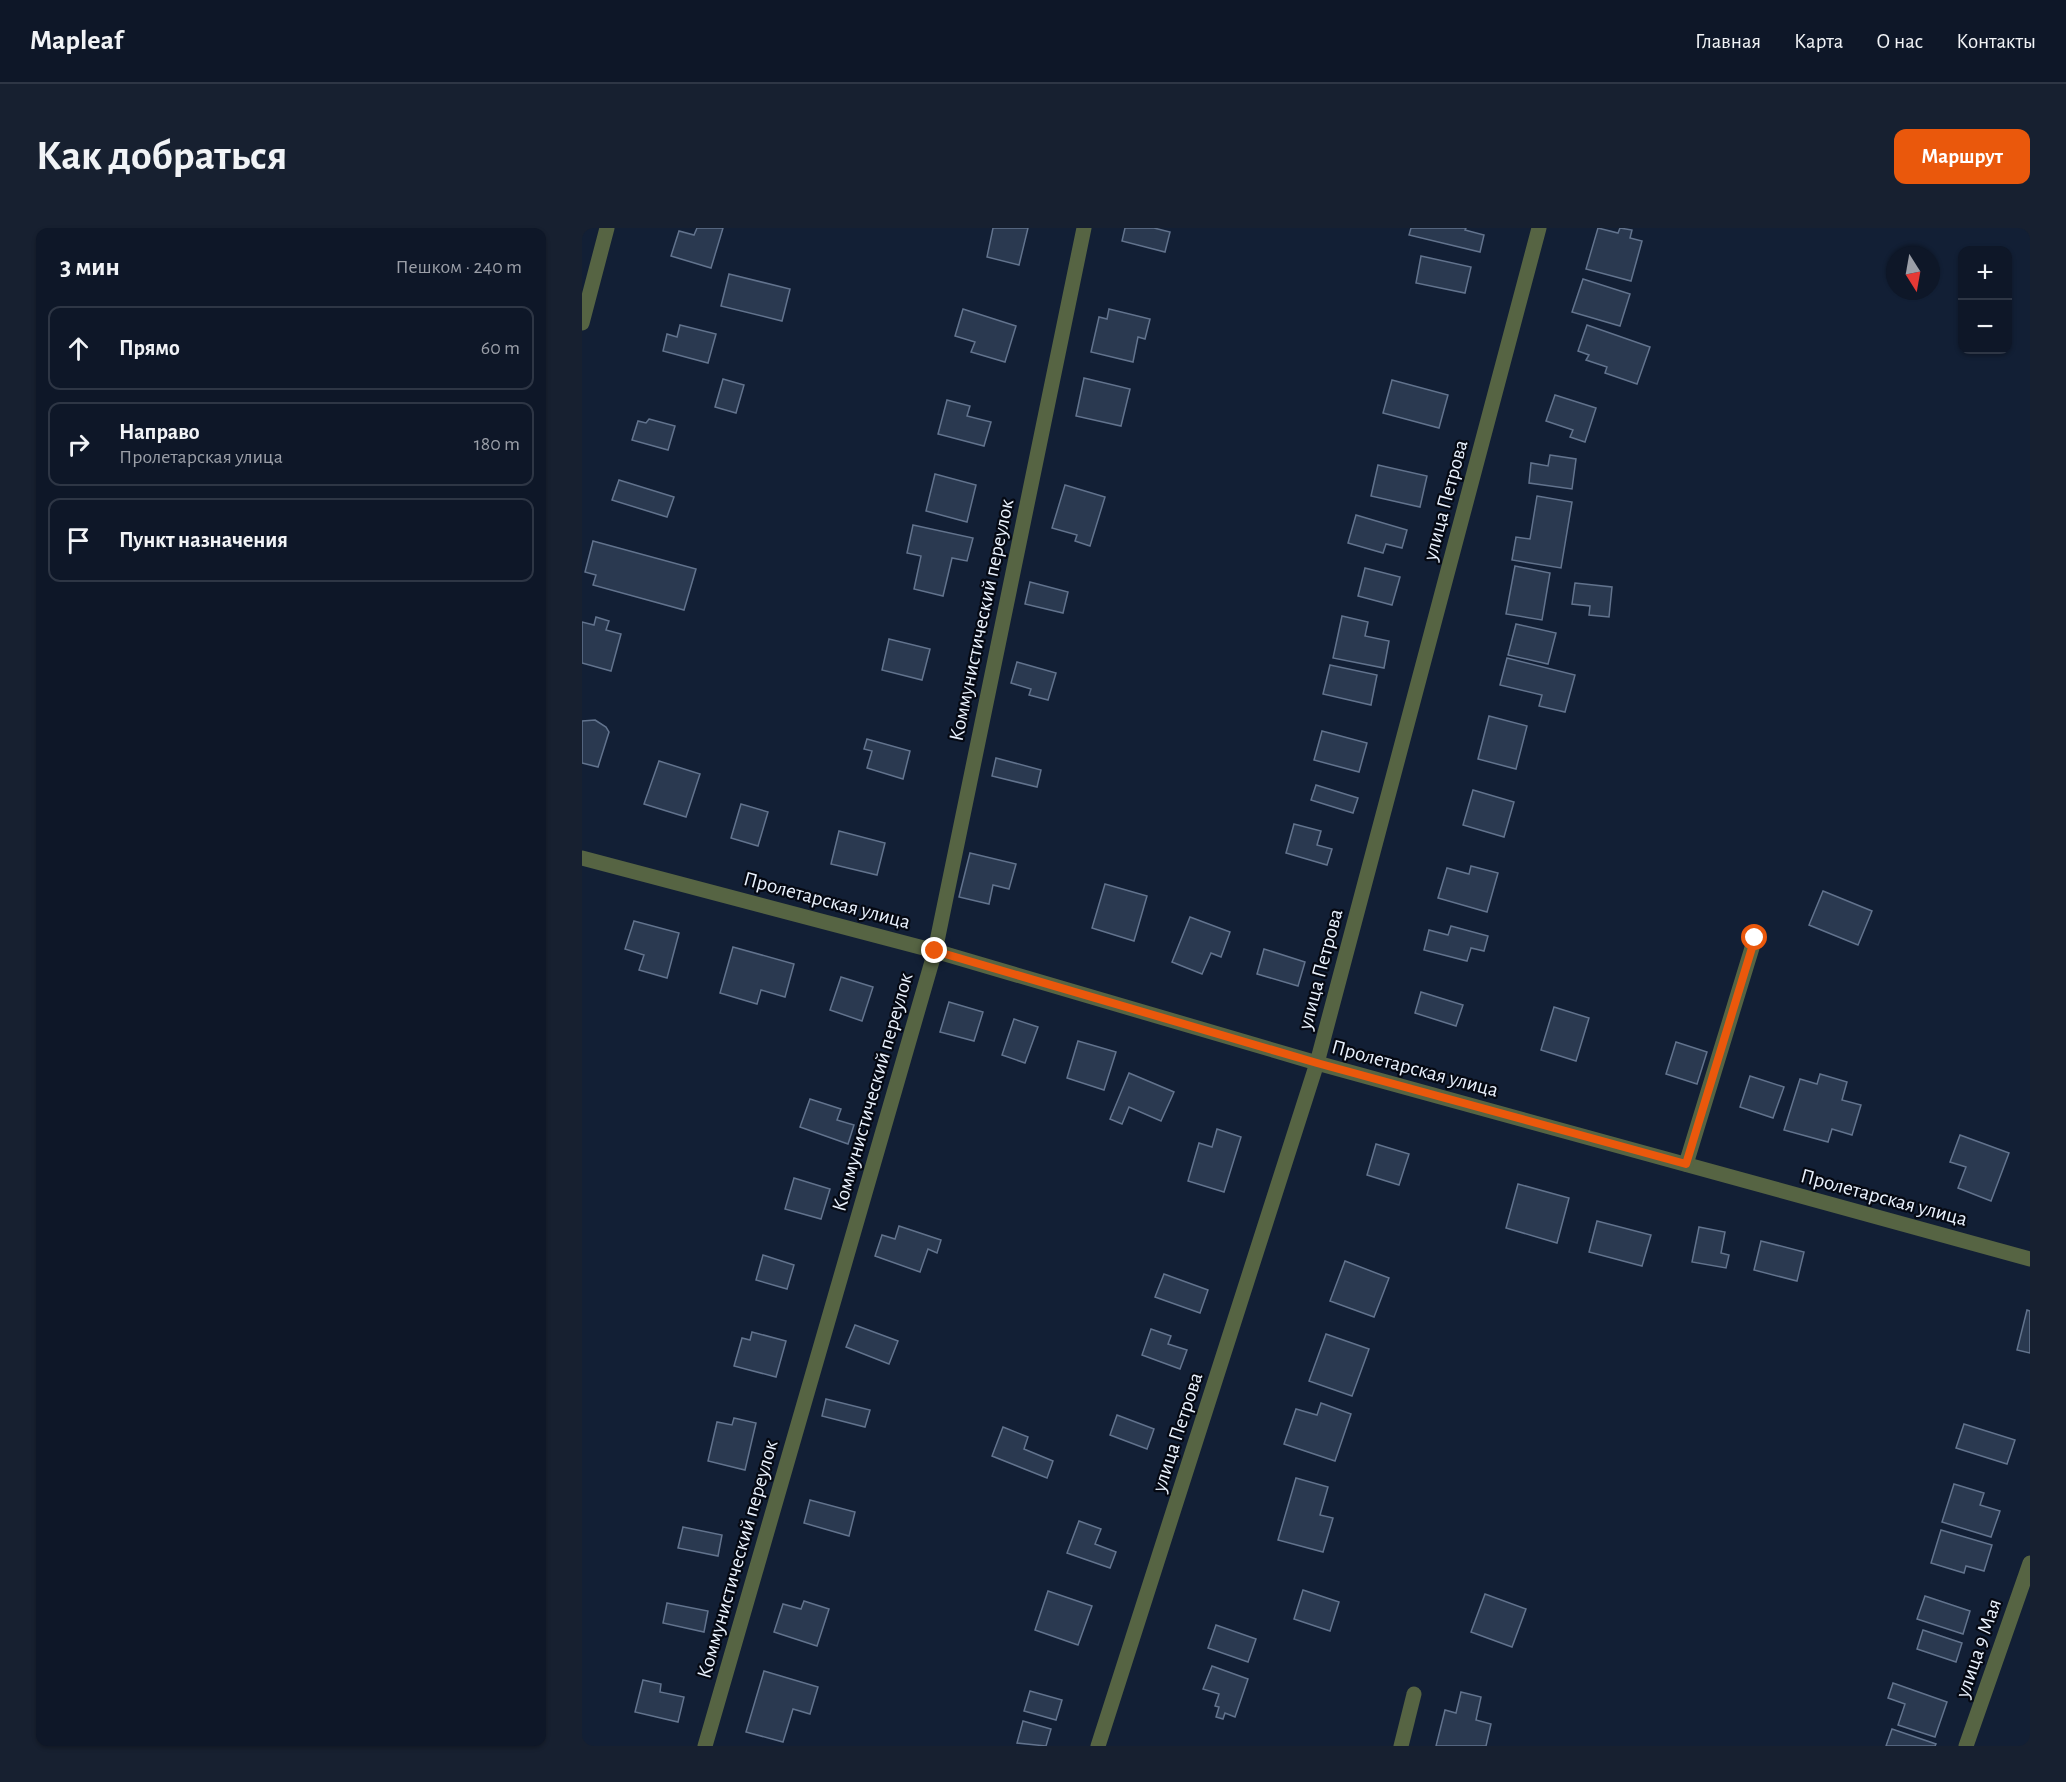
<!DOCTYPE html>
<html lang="ru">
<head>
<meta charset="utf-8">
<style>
  body { margin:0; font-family:"Alegreya Sans",sans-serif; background:#172030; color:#f1f3f6 }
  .controls { position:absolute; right:18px; top:18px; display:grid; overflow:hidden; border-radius:12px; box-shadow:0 2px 4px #0004 }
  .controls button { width:54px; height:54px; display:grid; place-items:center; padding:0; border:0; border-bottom:2px solid #2e3645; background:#0e1728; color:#f1f3f6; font:30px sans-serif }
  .compass { position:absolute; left:1304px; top:18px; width:54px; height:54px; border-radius:50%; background:#0e1728; box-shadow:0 2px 4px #0004; rotate:169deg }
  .stop { position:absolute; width:18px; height:18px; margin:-14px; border:4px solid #ea580c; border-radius:50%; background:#fff }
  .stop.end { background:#ea580c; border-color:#fff; box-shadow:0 2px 6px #0008 }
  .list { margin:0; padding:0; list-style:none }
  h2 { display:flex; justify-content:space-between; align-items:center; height:78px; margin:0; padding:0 24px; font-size:26px }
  h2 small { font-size:20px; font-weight:400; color:#9b9fa8 }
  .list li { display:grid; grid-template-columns:39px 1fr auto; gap:18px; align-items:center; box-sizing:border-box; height:84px; margin:0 12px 12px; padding:0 12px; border:2px solid #2e3645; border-radius:12px }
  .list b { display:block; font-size:22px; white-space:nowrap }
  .list p { margin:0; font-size:20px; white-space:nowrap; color:#9b9fa8 }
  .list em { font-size:20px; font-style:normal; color:#9b9fa8 }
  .icon { flex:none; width:33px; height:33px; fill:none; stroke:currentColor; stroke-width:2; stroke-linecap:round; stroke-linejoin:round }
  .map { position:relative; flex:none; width:1448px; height:1518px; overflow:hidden; border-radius:12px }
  header { display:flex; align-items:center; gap:36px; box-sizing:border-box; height:84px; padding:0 30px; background:#0e1728; border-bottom:2px solid #2e3645 }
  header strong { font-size:28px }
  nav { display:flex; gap:33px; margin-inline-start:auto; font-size:21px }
  .intro { display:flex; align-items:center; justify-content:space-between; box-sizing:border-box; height:144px; padding:0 36px }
  h1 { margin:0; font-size:42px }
  .button { padding:15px 27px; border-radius:12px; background:#ea580c; color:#fff; font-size:21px; font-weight:700 }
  main { display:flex; gap:36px; padding:0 36px }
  aside { flex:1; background:#0e1728; border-radius:12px; box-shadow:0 2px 4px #0004 }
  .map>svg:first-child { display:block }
  .building { fill:#2a3950; stroke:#62738d; stroke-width:1.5 }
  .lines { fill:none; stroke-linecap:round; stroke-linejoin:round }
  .street { stroke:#566443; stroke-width:15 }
  .route { stroke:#ea580c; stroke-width:8 }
  .labels { text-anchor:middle; stroke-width:4.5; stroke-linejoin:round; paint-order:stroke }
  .street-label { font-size:21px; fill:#eaf2fe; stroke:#050913 }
</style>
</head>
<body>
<header>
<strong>Mapleaf</strong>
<nav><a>Главная</a><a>Карта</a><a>О нас</a><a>Контакты</a></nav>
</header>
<div class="intro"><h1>Как добраться</h1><a class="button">Маршрут</a></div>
<main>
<aside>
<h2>3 мин<small>Пешком · 240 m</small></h2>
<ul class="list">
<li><svg class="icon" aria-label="ahead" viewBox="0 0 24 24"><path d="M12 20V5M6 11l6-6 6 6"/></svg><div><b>Прямо</b></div><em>60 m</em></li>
<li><svg class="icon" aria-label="right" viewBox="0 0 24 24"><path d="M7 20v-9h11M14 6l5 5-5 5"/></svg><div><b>Направо</b><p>Пролетарская улица</p></div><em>180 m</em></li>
<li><svg class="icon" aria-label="arrive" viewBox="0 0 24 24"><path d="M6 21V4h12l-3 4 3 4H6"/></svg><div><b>Пункт назначения</b></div></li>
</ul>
</aside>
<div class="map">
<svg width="1448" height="1518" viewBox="0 0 1448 1518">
  <rect width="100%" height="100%" fill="#121f35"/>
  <g class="building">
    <path d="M115,0H141L129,40L89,28L97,3L112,7Z"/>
    <path d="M411,0H446L437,37L405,29Z"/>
    <path d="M543,0H572L588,4L583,24L540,13Z"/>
    <path d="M829,0H884L883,2L902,7L898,24L827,7Z"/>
    <path d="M1016,0L1036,5L1038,0L1050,2L1048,10L1060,13L1049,53L1004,41Z"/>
    <path d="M839,28L889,39L883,65L834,55Z"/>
    <path d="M147,46L208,61L200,93L139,78Z"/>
    <path d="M1001,51L1048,66L1038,98L990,84Z"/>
    <path d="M381,81L434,98L423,134L389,124L393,114L373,108Z"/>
    <path d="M527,81L568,91L563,111L556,109L551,134L509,124L517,89L525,91Z"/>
    <path d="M98,97L134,106L126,135L81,123L85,106L95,109Z"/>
    <path d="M1005,97L1068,119L1055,156L1023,145L1025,139L1004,132L1007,127L996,123Z"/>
    <path d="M502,150L548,161L539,198L494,188Z"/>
    <path d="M141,151L162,157L154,185L133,179Z"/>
    <path d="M810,152L866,167L857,200L801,185Z"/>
    <path d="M973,167L1014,180L1003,214L988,209L991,202L964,193Z"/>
    <path d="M365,172L388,178L385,188L409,194L402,218L356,206Z"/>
    <path d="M67,191L93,198L86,222L50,212L56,193L64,195Z"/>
    <path d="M968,227L994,231L990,261L947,255L949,235L966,238Z"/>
    <path d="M796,237L845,248L838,279L789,268Z"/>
    <path d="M353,246L394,257L385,294L344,283Z"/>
    <path d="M37,252L92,269L85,289L30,272Z"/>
    <path d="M483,257L523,269L508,318L493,313L495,307L470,300Z"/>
    <path d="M955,268L990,274L979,340L930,332L934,309L948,311Z"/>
    <path d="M774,287L825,302L820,320L804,316L801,325L766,315Z"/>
    <path d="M331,297L391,310L385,333L370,330L361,368L332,361L339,328L325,325Z"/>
    <path d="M11,313L114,341L102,382L11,357L14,347L3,344Z"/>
    <path d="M933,338L968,345L960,392L924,386Z"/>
    <path d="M783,340L818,349L810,377L776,368Z"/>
    <path d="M448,354L486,364L481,385L443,376Z"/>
    <path d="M993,355L1030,359L1027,389L1007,387L1008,378L990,376Z"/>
    <path d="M760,388L786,394L783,408L807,413L802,440L751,430Z"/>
    <path d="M14,389L27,393L24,402L39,406L29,443L0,435V394L12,397Z"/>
    <path d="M934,396L974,405L966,436L926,427Z"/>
    <path d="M307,411L348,421L340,452L300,442Z"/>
    <path d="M925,430L993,447L983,484L957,478L960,467L918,457Z"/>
    <path d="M435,434L474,445L466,472L447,467L449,461L429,455Z"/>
    <path d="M748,437L795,447L789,477L741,466Z"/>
    <path d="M907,488L945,498L934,541L896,531Z"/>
    <path d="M13,492L24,499L27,504L16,539L0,535V493Z"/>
    <path d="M740,503L785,515L777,544L732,532Z"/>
    <path d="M285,511L328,523L321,551L285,540L290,523L282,521Z"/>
    <path d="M414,530L459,542L455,559L410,548Z"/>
    <path d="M77,533L118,546L104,589L62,576Z"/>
    <path d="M734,557L776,570L771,585L729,572Z"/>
    <path d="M891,562L932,574L922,609L881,597Z"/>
    <path d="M159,576L186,584L176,618L149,610Z"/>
    <path d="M712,596L739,603L735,617L750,621L745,637L704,625Z"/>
    <path d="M257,603L303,615L295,647L249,636Z"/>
    <path d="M388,625L434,636L427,661L411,657L407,676L377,669Z"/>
    <path d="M889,638L916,645L905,684L856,670L865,640L887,646Z"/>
    <path d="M523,656L565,668L552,713L510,700Z"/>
    <path d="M1241,663L1290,683L1276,717L1227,697Z"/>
    <path d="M608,689L648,704L639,729L629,725L620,746L590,734Z"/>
    <path d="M52,693L97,705L85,750L57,742L62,727L43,721Z"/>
    <path d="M869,698L906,708L902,723L889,720L885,733L842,722L847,702L866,707Z"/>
    <path d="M151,719L212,736L203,769L179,762L175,776L138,765Z"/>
    <path d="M682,721L723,734L716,758L675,746Z"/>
    <path d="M259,749L291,759L280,793L248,782Z"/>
    <path d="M839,764L881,777L874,798L833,785Z"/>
    <path d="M367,774L401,784L392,813L358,804Z"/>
    <path d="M972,779L1007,790L994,833L959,822Z"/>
    <path d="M432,791L456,799L443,835L420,827Z"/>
    <path d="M496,813L534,824L522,862L485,850Z"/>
    <path d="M1094,814L1125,824L1115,856L1084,846Z"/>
    <path d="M547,845L592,864L579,893L547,879L540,896L528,891Z"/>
    <path d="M1238,846L1265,854L1260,872L1279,877L1270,907L1250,901L1246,914L1202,902L1218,851L1235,856Z"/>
    <path d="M1168,848L1202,859L1191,890L1158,879Z"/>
    <path d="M228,871L259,881L255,892L272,897L266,916L218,899Z"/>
    <path d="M635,901L659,909L642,964L606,953L617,915L630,919Z"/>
    <path d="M1378,907L1427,925L1409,973L1376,960L1384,939L1368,934Z"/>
    <path d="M794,916L827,926L817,957L785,947Z"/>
    <path d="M212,950L248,961L239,991L203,981Z"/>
    <path d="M936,956L987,970L975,1015L924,1000Z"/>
    <path d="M1015,993L1069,1007L1060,1038L1007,1024Z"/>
    <path d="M317,998L359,1012L355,1025L346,1021L338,1044L293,1028L300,1007L313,1011Z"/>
    <path d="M1117,999L1143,1004L1139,1025L1147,1027L1144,1040L1110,1034Z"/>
    <path d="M1179,1013L1222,1024L1215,1053L1172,1042Z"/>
    <path d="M181,1027L212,1037L205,1061L174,1052Z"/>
    <path d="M763,1033L807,1050L792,1089L748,1073Z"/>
    <path d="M582,1046L626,1062L618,1085L573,1069Z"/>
    <path d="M1445,1082L1448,1083V1125L1435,1122Z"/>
    <path d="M273,1097L316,1113L307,1136L264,1119Z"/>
    <path d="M569,1101L589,1108L586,1116L605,1122L598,1141L560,1127Z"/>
    <path d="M170,1104L204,1113L194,1149L152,1138L160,1110L168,1112Z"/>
    <path d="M744,1106L787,1121L770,1168L727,1153Z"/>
    <path d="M244,1171L288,1182L283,1199L240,1188Z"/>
    <path d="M739,1175L769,1186L753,1233L702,1216L714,1181L735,1187Z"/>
    <path d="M535,1187L572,1201L565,1221L528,1207Z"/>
    <path d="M152,1190L174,1195L163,1242L126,1233L135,1194L150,1197Z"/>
    <path d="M1382,1196L1433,1212L1425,1236L1374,1220Z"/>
    <path d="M421,1199L446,1209L442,1221L471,1233L465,1250L410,1228Z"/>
    <path d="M714,1250L746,1259L738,1287L751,1290L741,1324L696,1312Z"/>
    <path d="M1372,1256L1402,1265L1398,1277L1418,1283L1409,1309L1360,1294Z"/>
    <path d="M228,1272L273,1284L267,1308L222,1295Z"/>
    <path d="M497,1293L519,1301L513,1316L534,1324L528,1340L485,1325Z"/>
    <path d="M101,1299L140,1307L136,1328L96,1320Z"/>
    <path d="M1359,1302L1410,1317L1402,1343L1384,1338L1382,1345L1349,1335Z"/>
    <path d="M721,1362L757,1374L748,1403L712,1391Z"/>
    <path d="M466,1363L510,1378L496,1417L453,1402Z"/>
    <path d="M903,1366L944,1381L930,1419L889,1404Z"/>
    <path d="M1343,1368L1388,1383L1381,1406L1335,1391Z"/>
    <path d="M222,1373L247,1381L235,1418L192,1404L201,1376L219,1381Z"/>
    <path d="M85,1375L126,1383L122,1404L81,1395Z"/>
    <path d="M634,1397L674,1411L666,1434L626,1420Z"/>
    <path d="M1341,1402L1380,1415L1374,1434L1335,1421Z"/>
    <path d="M630,1438L666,1451L653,1489L643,1485L641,1491L634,1489L637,1479L633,1478L637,1466L621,1461Z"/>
    <path d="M182,1443L236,1459L228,1486L211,1481L201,1514L164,1504Z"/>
    <path d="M61,1452L79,1456L78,1464L102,1469L96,1494L53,1484Z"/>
    <path d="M1311,1455L1365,1474L1353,1509L1316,1497L1323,1476L1306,1470Z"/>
    <path d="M448,1463L480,1472L474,1492L442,1483Z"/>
    <path d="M879,1464L899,1469L894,1492L909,1496L904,1518H854L863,1482L874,1485Z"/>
    <path d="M441,1493L469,1501L464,1518L435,1515Z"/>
    <path d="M1310,1501L1354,1516L1353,1518H1304Z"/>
  </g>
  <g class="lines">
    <g class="street">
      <path d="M0,95L25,0"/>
      <path d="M0,630L353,723L735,835L1448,1031"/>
      <path d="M1104,936L1173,710"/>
      <path d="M123,1518L353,723L502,0"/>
      <path d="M516,1518L735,835L957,0"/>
      <path d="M819,1518L832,1466"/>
      <path d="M1384,1518L1448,1335"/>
    </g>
  </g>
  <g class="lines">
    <path class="route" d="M353,723L735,835L1104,936L1173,710"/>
  </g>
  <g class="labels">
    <g class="street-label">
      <text transform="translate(863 272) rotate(-75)" y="7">улица Петрова</text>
      <text transform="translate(399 392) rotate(-78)" y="7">Коммунистический переулок</text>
      <text transform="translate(245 672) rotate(15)" y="7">Пролетарская улица</text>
      <text transform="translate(738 741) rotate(-75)" y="7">улица Петрова</text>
      <text transform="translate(833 840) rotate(15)" y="7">Пролетарская улица</text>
      <text transform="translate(290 864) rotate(-74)" y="7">Коммунистический переулок</text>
      <text transform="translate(1302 969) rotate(15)" y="7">Пролетарская улица</text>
      <text transform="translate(595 1204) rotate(-72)" y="7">улица Петрова</text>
      <text transform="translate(155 1331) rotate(-74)" y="7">Коммунистический переулок</text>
      <text transform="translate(1396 1420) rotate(-71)" y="7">улица 9 Мая</text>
    </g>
  </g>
</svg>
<div class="controls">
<button>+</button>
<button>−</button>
</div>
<svg class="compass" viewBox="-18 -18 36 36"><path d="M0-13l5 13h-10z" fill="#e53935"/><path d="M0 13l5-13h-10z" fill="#9b9fa8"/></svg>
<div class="stop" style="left:1173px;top:710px"></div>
<div class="stop end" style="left:353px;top:723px"></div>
</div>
</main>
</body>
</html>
